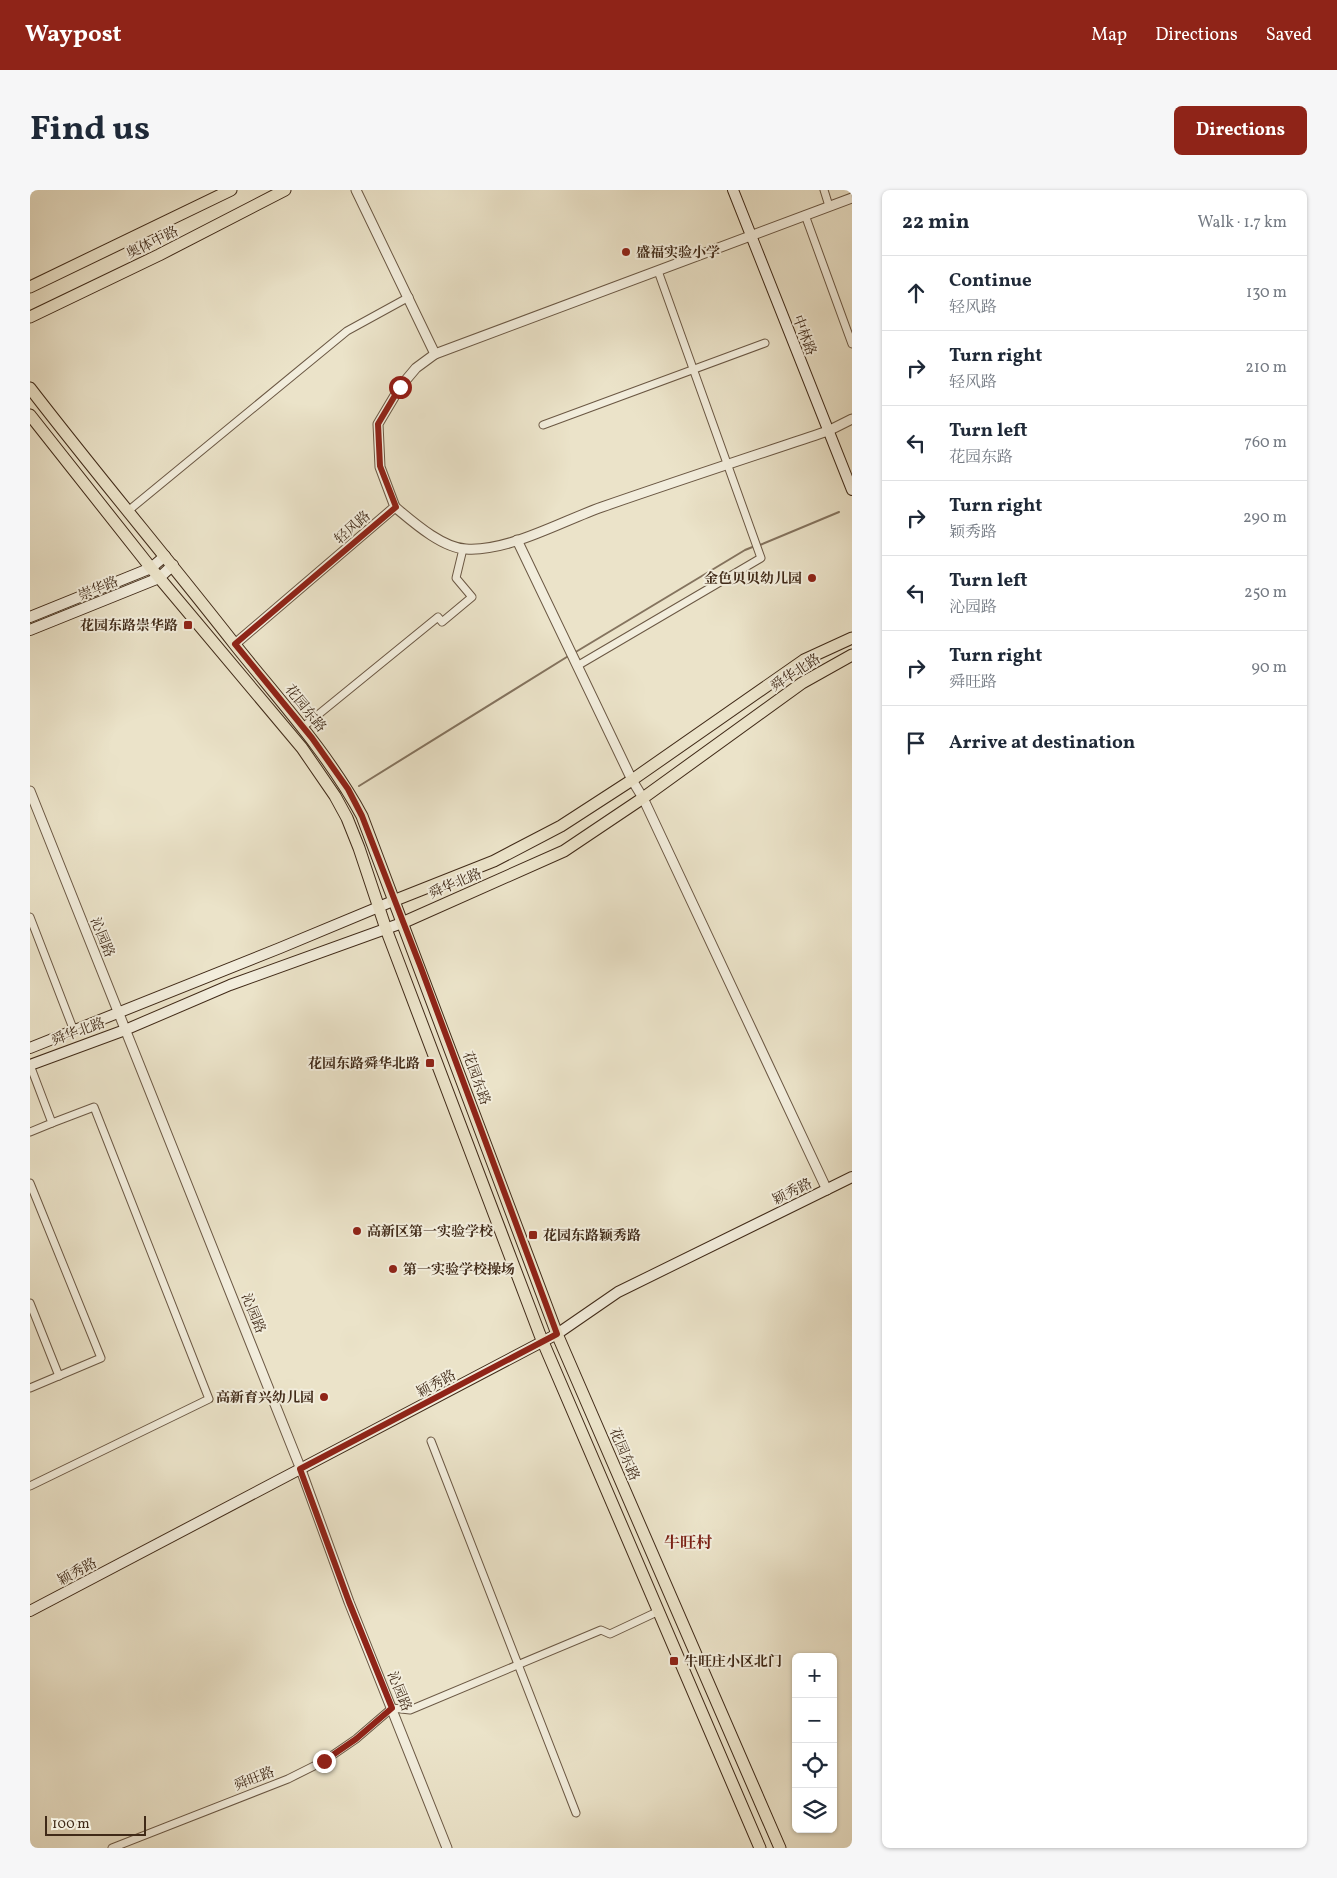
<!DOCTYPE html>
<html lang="en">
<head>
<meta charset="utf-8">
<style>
  body { margin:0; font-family:Vollkorn,"Noto Serif SC",serif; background:#f6f6f7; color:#1f2937 }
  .controls { position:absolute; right:15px; bottom:15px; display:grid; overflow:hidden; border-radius:8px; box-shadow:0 1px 4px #0004 }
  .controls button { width:45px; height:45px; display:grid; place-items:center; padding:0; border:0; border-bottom:1px solid #e0e1e3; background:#fff; color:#1f2937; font:25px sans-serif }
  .scale { position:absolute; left:15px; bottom:12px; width:101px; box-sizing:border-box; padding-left:5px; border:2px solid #402a18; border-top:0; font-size:14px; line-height:18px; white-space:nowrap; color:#402a18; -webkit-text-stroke:4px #f2eddc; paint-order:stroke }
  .stop { position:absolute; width:15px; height:15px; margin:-11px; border:4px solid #8f2418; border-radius:50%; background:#fff }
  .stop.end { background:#8f2418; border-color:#fff; box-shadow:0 1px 5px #0008 }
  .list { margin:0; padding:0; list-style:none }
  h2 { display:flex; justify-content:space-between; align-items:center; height:65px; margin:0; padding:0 20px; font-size:21px }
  h2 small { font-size:16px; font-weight:400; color:#747a83 }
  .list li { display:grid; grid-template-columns:32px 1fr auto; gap:15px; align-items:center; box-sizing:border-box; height:75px; padding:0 20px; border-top:1px solid #e0e1e3 }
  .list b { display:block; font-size:19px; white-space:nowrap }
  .list p { margin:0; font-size:16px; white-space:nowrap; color:#747a83 }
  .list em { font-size:16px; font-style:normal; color:#747a83 }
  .icon { flex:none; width:28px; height:28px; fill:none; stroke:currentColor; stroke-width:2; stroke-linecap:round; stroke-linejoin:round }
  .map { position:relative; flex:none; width:822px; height:1658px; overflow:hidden; border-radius:8px }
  header { display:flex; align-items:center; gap:30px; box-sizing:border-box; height:70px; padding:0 25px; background:#8f2418; color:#fff }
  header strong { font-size:24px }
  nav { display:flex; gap:28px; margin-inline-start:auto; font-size:18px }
  .intro { display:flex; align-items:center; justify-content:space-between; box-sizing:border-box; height:120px; padding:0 30px }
  h1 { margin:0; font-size:35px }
  .button { padding:12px 22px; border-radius:8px; background:#8f2418; color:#fff; font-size:18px; font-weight:700 }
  main { display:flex; gap:30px; padding:0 30px }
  aside { flex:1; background:#fff; border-radius:8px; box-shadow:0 1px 4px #0004 }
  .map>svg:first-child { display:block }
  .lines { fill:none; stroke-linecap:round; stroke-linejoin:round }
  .stream { stroke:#84735e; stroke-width:2 }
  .minor-casing { stroke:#6b5844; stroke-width:9 }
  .tertiary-casing { stroke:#6b5844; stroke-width:11 }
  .secondary-casing { stroke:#402a18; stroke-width:12 }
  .primary-casing { stroke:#402a18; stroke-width:13 }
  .minor { stroke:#f2eddc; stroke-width:7 }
  .tertiary { stroke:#f2eddc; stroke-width:9 }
  .secondary { stroke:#f2eddc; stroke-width:10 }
  .primary { stroke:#ebe3c9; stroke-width:11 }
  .route { stroke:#8f2418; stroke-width:6 }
  .poi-dot { fill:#8f2418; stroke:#f2eddc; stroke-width:2 }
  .labels { text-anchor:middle; stroke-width:4; stroke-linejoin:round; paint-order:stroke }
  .street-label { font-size:14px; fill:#402a18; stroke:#f2eddc }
  .poi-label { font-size:14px; font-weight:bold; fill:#402a18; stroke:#f2eddc; text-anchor:start }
  .quarter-label { font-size:16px; font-weight:bold; fill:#7a1f14; stroke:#f2eddc }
</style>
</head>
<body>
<header>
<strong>Waypost</strong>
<nav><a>Map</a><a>Directions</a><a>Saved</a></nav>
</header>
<div class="intro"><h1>Find us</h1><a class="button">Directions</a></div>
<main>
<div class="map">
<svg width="822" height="1658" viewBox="0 0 822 1658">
  <rect width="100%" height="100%" fill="#ebe3c9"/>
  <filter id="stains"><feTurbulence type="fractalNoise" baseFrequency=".004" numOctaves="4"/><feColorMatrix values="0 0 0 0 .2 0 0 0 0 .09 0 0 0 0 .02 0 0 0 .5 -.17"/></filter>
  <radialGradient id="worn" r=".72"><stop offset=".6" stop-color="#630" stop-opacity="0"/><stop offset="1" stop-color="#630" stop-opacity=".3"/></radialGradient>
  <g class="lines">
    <g class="stream">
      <path d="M730,355L809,322"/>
      <path d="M544,463L715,360L725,356"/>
      <path d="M329,596L540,465"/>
    </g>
    <g class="minor-casing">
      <g id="minor">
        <path d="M794,0L799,16"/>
        <path d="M775,25L822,154"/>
        <path d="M513,235L735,153"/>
        <path d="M98,321L317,141L379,107"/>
        <path d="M547,476L731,368L628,81"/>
        <path d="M273,537L408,427L412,432L442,407L426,388L433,359"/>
        <path d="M0,727L44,841"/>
        <path d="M0,942L22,933L0,875"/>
        <path d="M0,993L71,1168L0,1198"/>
        <path d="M0,1113L29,1186"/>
        <path d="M401,1251L546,1623"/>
        <path d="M0,1296L179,1209L64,917L22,933"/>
        <path d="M82,1658L258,1589L294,1571L326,1549L362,1518L380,1520L571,1440L580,1444L629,1421"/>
      </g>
    </g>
    <g class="tertiary-casing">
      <g id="tertiary">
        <path d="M405,164L822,8"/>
        <path d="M365,317C383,332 412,358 436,359C478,362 532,331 572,317C647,291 723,266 798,241L822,229"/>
        <path d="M487,350L602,590L613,608L797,1000"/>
        <path d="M205,454L365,317L350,277L348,234L370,197L386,178L405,164L326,0"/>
        <path d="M0,601L270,1277L319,1412L417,1658"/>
      </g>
    </g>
    <g class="secondary-casing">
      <g id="secondary">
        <path d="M703,0L822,300"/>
        <path d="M0,427L121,378L135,366"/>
        <path d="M0,440L129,388L143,375"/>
        <path d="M0,858L250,758L363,711"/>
        <path d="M0,875L95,840L200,795L372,733"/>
        <path d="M0,1421L527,1144L588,1102L822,987"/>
      </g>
    </g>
    <g class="primary-casing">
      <g id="primary">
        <path d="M0,97L201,0"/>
        <path d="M0,127L129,65L255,0"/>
        <path d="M0,198C67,285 138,369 206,456C250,511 298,563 332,626L527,1144L750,1658"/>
        <path d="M0,225L121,378L272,558L305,606L317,628L329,658L356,739L510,1145L730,1658"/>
        <path d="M363,711L464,671L531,636L602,590L774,470L822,448"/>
        <path d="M372,733L534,661L613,608L772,493L822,465"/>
      </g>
    </g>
    <use href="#minor" class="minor"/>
    <use href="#tertiary" class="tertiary"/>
    <use href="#secondary" class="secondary"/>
    <use href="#primary" class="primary"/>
  </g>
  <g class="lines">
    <path class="route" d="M294,1571L326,1549L362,1518L319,1412L270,1279L527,1144L391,778L332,626L318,599L282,548L205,454L366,317L350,276L348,234L370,197"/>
  </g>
  <g class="poi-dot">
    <circle cx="596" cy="62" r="5"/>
    <circle cx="782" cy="388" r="5"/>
    <rect x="153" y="430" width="10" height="10" rx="2.5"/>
    <rect x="395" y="868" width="10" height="10" rx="2.5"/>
    <circle cx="327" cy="1041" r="5"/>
    <rect x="498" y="1040" width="10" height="10" rx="2.5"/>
    <circle cx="363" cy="1079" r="5"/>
    <circle cx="294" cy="1207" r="5"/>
    <rect x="639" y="1466" width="10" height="10" rx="2.5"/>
  </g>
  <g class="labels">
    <g class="street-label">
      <text transform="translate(122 52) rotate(-26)" y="5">奥体中路</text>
      <text transform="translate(775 145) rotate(69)" y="5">中林路</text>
      <text transform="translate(322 337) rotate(-41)" y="5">轻风路</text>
      <text transform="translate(68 398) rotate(-22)" y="5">崇华路</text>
      <text transform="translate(765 482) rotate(-33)" y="5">舜华北路</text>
      <text transform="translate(276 518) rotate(51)" y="5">花园东路</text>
      <text transform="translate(425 693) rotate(-23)" y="5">舜华北路</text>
      <text transform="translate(73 747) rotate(68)" y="5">沁园路</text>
      <text transform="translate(48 841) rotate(-20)" y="5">舜华北路</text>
      <text transform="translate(447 888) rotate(70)" y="5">花园东路</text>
      <text transform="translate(762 1001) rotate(-26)" y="5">颖秀路</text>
      <text transform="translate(224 1123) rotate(68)" y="5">沁园路</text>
      <text transform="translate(406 1193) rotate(-28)" y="5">颖秀路</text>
      <text transform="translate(595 1264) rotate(67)" y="5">花园东路</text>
      <text transform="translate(47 1381) rotate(-28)" y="5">颖秀路</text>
      <text transform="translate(370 1501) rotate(68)" y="5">沁园路</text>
      <text transform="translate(224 1588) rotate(-21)" y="5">舜旺路</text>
    </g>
    <g class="poi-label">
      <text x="606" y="67">盛福实验小学</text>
      <text x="772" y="393" text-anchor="end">金色贝贝幼儿园</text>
      <text x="148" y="440" text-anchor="end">花园东路崇华路</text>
      <text x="390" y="878" text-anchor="end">花园东路舜华北路</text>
      <text x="337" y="1046">高新区第一实验学校</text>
      <text x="513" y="1050">花园东路颖秀路</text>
      <text x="373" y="1084">第一实验学校操场</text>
      <text x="284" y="1212" text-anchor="end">高新育兴幼儿园</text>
      <text x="654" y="1476">牛旺庄小区北门</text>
    </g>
    <g class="quarter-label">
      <text x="658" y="1358">牛旺村</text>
    </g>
  </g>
  <rect width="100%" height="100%" filter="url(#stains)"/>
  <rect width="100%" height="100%" fill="url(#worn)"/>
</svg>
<div class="controls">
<button>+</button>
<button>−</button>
<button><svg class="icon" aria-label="locate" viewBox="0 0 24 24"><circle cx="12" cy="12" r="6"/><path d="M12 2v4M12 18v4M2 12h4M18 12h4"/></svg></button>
<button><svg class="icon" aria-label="layers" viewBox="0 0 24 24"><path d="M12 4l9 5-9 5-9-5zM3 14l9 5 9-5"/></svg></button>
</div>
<div class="scale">100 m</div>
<div class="stop" style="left:370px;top:197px"></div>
<div class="stop end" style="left:294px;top:1571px"></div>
</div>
<aside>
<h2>22 min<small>Walk · 1.7 km</small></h2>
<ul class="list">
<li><svg class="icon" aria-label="ahead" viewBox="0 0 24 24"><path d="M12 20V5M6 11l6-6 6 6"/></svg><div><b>Continue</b><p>轻风路</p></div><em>130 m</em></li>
<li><svg class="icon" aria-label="right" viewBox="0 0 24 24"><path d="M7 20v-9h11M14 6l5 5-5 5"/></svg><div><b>Turn right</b><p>轻风路</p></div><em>210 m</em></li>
<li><svg class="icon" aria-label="left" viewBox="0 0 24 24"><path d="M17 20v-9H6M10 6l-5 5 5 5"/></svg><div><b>Turn left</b><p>花园东路</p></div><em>760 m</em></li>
<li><svg class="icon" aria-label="right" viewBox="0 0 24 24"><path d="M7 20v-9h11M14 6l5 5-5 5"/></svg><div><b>Turn right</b><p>颖秀路</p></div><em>290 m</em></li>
<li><svg class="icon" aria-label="left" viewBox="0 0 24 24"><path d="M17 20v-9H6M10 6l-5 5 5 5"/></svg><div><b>Turn left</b><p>沁园路</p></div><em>250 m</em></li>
<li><svg class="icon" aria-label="right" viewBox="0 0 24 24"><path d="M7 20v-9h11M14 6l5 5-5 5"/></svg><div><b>Turn right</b><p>舜旺路</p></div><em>90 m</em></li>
<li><svg class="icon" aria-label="arrive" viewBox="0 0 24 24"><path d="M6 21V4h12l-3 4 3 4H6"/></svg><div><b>Arrive at destination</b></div></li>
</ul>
</aside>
</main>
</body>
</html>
